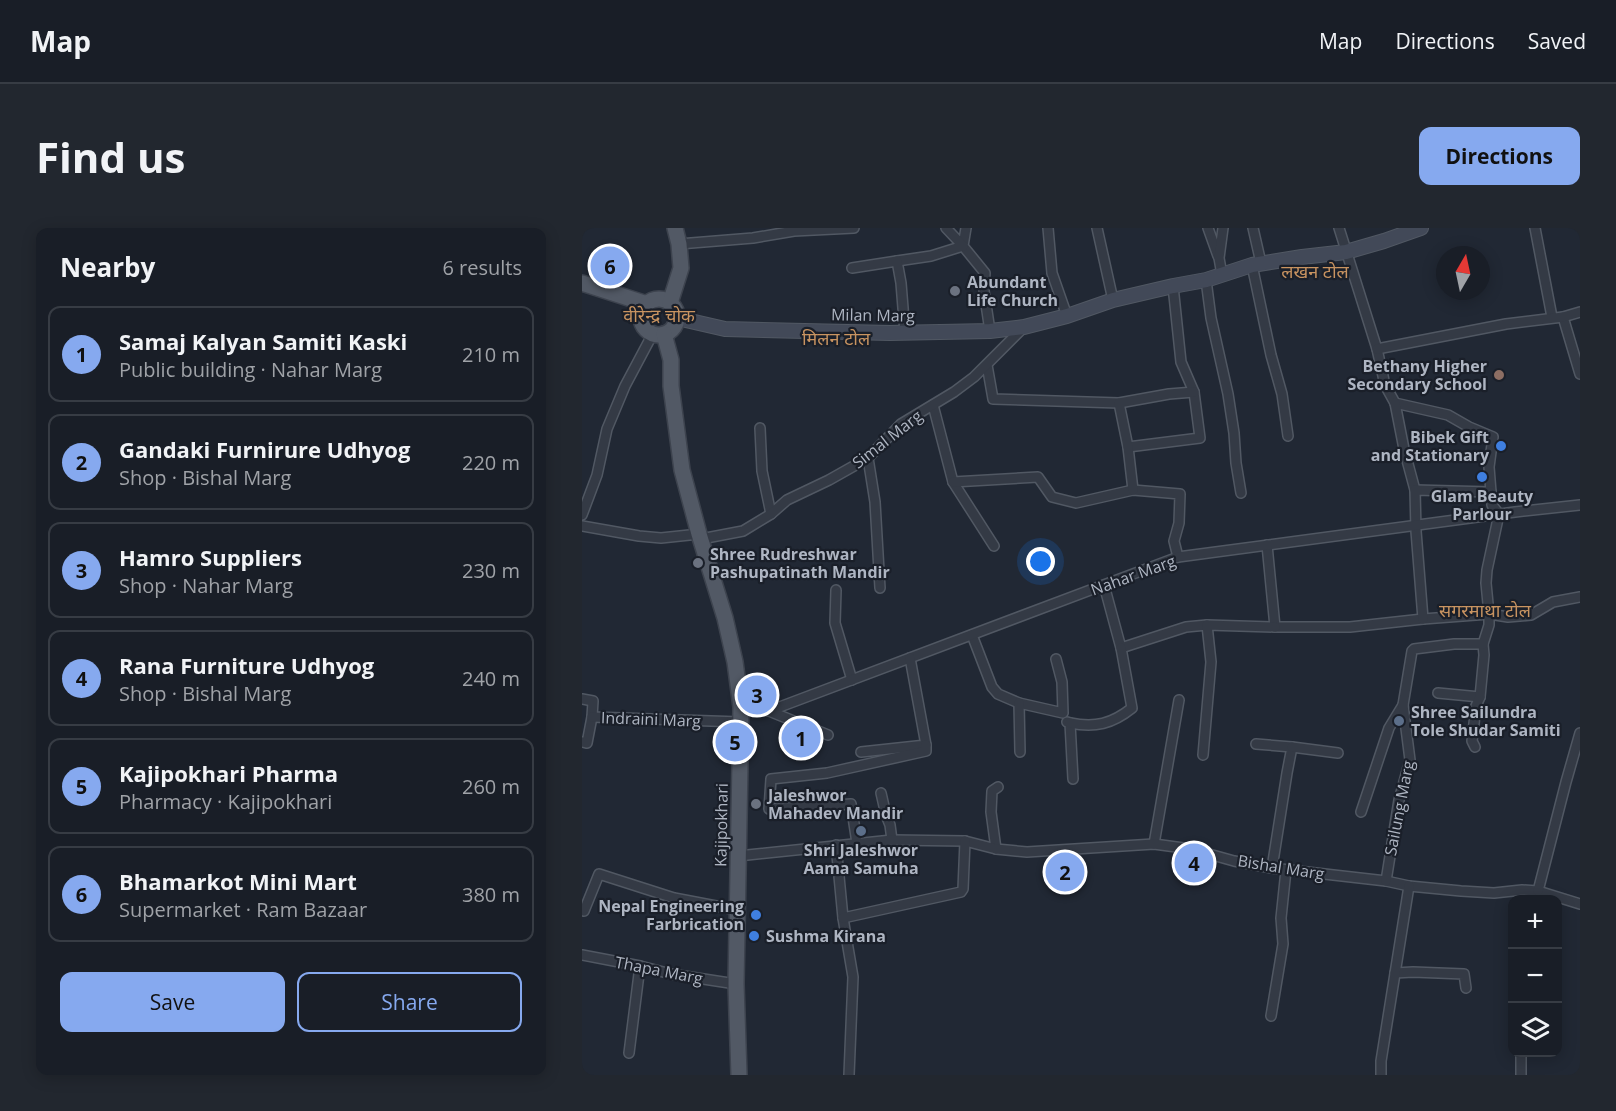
<!DOCTYPE html>
<html lang="en">
<head>
<meta charset="utf-8">
<style>
  body { margin:0; font-family:"Open Sans","Noto Sans Devanagari",sans-serif; background:#22272f; color:#f1f3f6 }
  .controls { position:absolute; right:18px; bottom:18px; display:grid; overflow:hidden; border-radius:12px; box-shadow:0 3px 15px #0003 }
  .controls button { width:54px; height:54px; display:grid; place-items:center; padding:0; border:0; border-bottom:2px solid #373c44; background:#191e27; color:#f1f3f6; font:30px sans-serif }
  .compass { position:absolute; left:854px; top:18px; width:54px; height:54px; border-radius:50%; background:#191e27; box-shadow:0 3px 15px #0003; rotate:9deg }
  .you { position:absolute; left:459px; top:334px; width:21px; height:21px; margin:-15px; border:4px solid #fff; border-radius:50%; background:#1a73e8; box-shadow:0 0 0 9px #1a73e833 }
  .badge { display:grid; place-items:center; width:39px; height:39px; border-radius:50%; background:#86a9ef; color:#111; font-size:20px; font-weight:700 }
  .pin { position:absolute; translate:-50% -50%; border:3px solid #fff; box-shadow:0 2px 6px #0006 }
  .list { margin:0; padding:0; list-style:none }
  h2 { display:flex; justify-content:space-between; align-items:center; height:78px; margin:0; padding:0 24px; font-size:26px }
  h2 small { font-size:20px; font-weight:400; color:#9fa2a7 }
  .list li { display:grid; grid-template-columns:39px 1fr auto; gap:18px; align-items:center; box-sizing:border-box; height:96px; margin:0 12px 12px; padding:0 12px; border:2px solid #373c44; border-radius:12px }
  .list b { display:block; font-size:22px; white-space:nowrap }
  .list p { margin:0; font-size:20px; white-space:nowrap; color:#9fa2a7 }
  .list em { font-size:20px; font-style:normal; color:#9fa2a7 }
  .actions { display:flex; gap:12px; padding:18px 24px }
  .actions a { flex:1; padding:14px 0; border:2px solid #86a9ef; border-radius:12px; text-align:center; font-size:21px; color:#86a9ef }
  .actions .main { background:#86a9ef; color:#111 }
  .icon { flex:none; width:33px; height:33px; fill:none; stroke:currentColor; stroke-width:2; stroke-linecap:round; stroke-linejoin:round }
  .map { position:relative; flex:none; width:998px; height:847px; overflow:hidden; border-radius:12px }
  header { display:flex; align-items:center; gap:36px; box-sizing:border-box; height:84px; padding:0 30px; background:#191e27; border-bottom:2px solid #373c44 }
  header strong { font-size:28px }
  nav { display:flex; gap:33px; margin-inline-start:auto; font-size:21px }
  .intro { display:flex; align-items:center; justify-content:space-between; box-sizing:border-box; height:144px; padding:0 36px }
  h1 { margin:0; font-size:42px }
  .button { padding:15px 27px; border-radius:12px; background:#86a9ef; color:#111; font-size:21px; font-weight:700 }
  main { display:flex; gap:36px; padding:0 36px }
  aside { flex:1; background:#191e27; border-radius:12px; box-shadow:0 3px 15px #0003 }
  .map>svg:first-child { display:block }
  .lines { fill:none; stroke-linecap:round; stroke-linejoin:round }
  .minor-casing { stroke:#515863; stroke-width:12 }
  .secondary-casing { stroke:#515863; stroke-width:16 }
  .primary-casing { stroke:#3d434e; stroke-width:18 }
  .minor { stroke:#343a45; stroke-width:9 }
  .secondary { stroke:#424958; stroke-width:14 }
  .primary { stroke:#525965; stroke-width:15 }
  .worship-dot { fill:#6b7280; stroke:#1a1f29; stroke-width:2 }
  .education-dot { fill:#8d6e63; stroke:#1a1f29; stroke-width:2 }
  .shop-dot { fill:#3f7fe0; stroke:#1a1f29; stroke-width:2 }
  .service-dot { fill:#5c6f8a; stroke:#1a1f29; stroke-width:2 }
  .labels { text-anchor:middle; stroke-width:4.5; stroke-linejoin:round; paint-order:stroke }
  .poi-label { font-size:16px; font-weight:bold; fill:#aeb5c2; stroke:#1a1f29; text-anchor:start }
  .street-label { font-size:16px; fill:#aeb5c2; stroke:#1a1f29 }
  .neighbourhood-label { font-size:18px; fill:#c99461; stroke:#1a1f29 }
</style>
</head>
<body>
<header>
<strong>Map</strong>
<nav><a>Map</a><a>Directions</a><a>Saved</a></nav>
</header>
<div class="intro"><h1>Find us</h1><a class="button">Directions</a></div>
<main>
<aside>
<h2>Nearby<small>6 results</small></h2>
<ul class="list">
<li><span class="badge">1</span><div><b>Samaj Kalyan Samiti Kaski</b><p>Public building · Nahar Marg</p></div><em>210 m</em></li>
<li><span class="badge">2</span><div><b>Gandaki Furnirure Udhyog</b><p>Shop · Bishal Marg</p></div><em>220 m</em></li>
<li><span class="badge">3</span><div><b>Hamro Suppliers</b><p>Shop · Nahar Marg</p></div><em>230 m</em></li>
<li><span class="badge">4</span><div><b>Rana Furniture Udhyog</b><p>Shop · Bishal Marg</p></div><em>240 m</em></li>
<li><span class="badge">5</span><div><b>Kajipokhari Pharma</b><p>Pharmacy · Kajipokhari</p></div><em>260 m</em></li>
<li><span class="badge">6</span><div><b>Bhamarkot Mini Mart</b><p>Supermarket · Ram Bazaar</p></div><em>380 m</em></li>
</ul>
<div class="actions"><a class="main">Save</a><a>Share</a></div>
</aside>
<div class="map">
<svg width="998" height="847" viewBox="0 0 998 847">
  <rect width="100%" height="100%" fill="#212834"/>
  <g class="lines">
    <g class="minor-casing">
      <g id="minor">
        <path d="M384,0L381,18L403,45L402,63L408,103"/>
        <path d="M466,0L470,45L485,88"/>
        <path d="M515,0L531,72"/>
        <path d="M626,0L636,28"/>
        <path d="M671,0L679,35"/>
        <path d="M757,0L795,121L803,157L813,175L866,187L887,199L911,209L907,239L910,277L917,286"/>
        <path d="M953,0L970,89"/>
        <path d="M97,16L171,10L212,3L272,0"/>
        <path d="M315,33L349,28L381,18L364,0"/>
        <path d="M670,37L689,127L700,166L706,208"/>
        <path d="M270,40L315,33L319,55L323,105"/>
        <path d="M640,47L637,30L641,0"/>
        <path d="M624,52L629,90L646,166L652,205L654,235L659,265"/>
        <path d="M981,89L998,146"/>
        <path d="M795,121L924,96L981,89L998,84"/>
        <path d="M405,137L411,171L537,175"/>
        <path d="M813,175L822,221L833,262"/>
        <path d="M351,177L371,254L412,318"/>
        <path d="M178,200L180,243L189,286"/>
        <path d="M546,219L618,210L612,164L599,134L591,58"/>
        <path d="M286,230L293,274L298,360"/>
        <path d="M371,254L456,249L470,269L494,275L551,262L598,266L597,295L592,313L596,329"/>
        <path d="M551,262L546,219L537,175L587,166L612,164"/>
        <path d="M0,287L15,247L25,201L43,158L68,111L69,104"/>
        <path d="M0,298L57,308L79,310L117,306"/>
        <path d="M119,311L161,303L189,286L205,272L247,252L286,230L319,196L372,164L392,149L442,99"/>
        <path d="M685,317L693,399H768L841,391L907,386L926,389L949,387L971,374L998,369"/>
        <path d="M522,357L539,420L604,399L625,397"/>
        <path d="M254,362L253,395L270,452"/>
        <path d="M841,391L834,303L833,262L909,264"/>
        <path d="M390,407L410,459L416,466L437,475L481,485L480,454L474,431"/>
        <path d="M856,465L898,469"/>
        <path d="M0,471L11,473L10,489L5,515L0,514"/>
        <path d="M437,475L438,524"/>
        <path d="M159,479L187,483L596,329L933,284L998,277"/>
        <path d="M187,483L246,507"/>
        <path d="M10,489L159,494"/>
        <path d="M485,494L488,495L491,551"/>
        <path d="M488,495C513,500 530,496 550,480L539,420"/>
        <path d="M674,516L710,519L705,545L690,640"/>
        <path d="M710,519L756,525"/>
        <path d="M893,519L890,513L894,478L898,469L902,427L901,416"/>
        <path d="M279,524L344,517L328,430"/>
        <path d="M621,527L629,434L625,397L693,399"/>
        <path d="M299,565L304,587L308,597L310,612"/>
        <path d="M779,584L807,500L821,477"/>
        <path d="M275,615L269,576L187,581L189,551L245,545L344,523V517"/>
        <path d="M572,616L597,472"/>
        <path d="M254,617L261,690L271,749L267,847"/>
        <path d="M414,621L409,584L410,563L416,559"/>
        <path d="M156,628L310,612L383,613L414,621L445,624L572,616L609,621L652,633L690,640L804,653L827,658L879,663L912,665L940,662L956,663L998,676"/>
        <path d="M804,653L817,572L828,532L821,477L830,423L832,421L872,416H901L907,397V386L904,355L905,342L917,286"/>
        <path d="M956,663L984,554L998,505"/>
        <path d="M2,683L17,646L92,670L155,682"/>
        <path d="M261,690L379,664L381,661L383,613"/>
        <path d="M0,727L58,738L89,746L154,756"/>
        <path d="M813,745L831,744L882,746L884,760"/>
        <path d="M689,788L701,716L699,690L704,642"/>
        <path d="M47,825L58,738"/>
        <path d="M799,847V833L827,658"/>
        <path d="M939,847V824"/>
      </g>
    </g>
    <g class="secondary-casing">
      <path id="secondary" d="M95,90L143,101L308,105L408,103L442,99L485,88L531,72L591,58L624,52L670,37L720,29L764,24L802,13L839,0"/>
    </g>
    <g class="primary-casing">
      <g id="primary">
        <path d="M0,55L65,76"/>
        <circle cx="77" cy="89" r="18"/>
        <path d="M88,75L99,40L97,16L93,0"/>
        <path d="M82,106L89,132V158L100,242L117,306L143,390L153,434L159,479L154,756L157,847"/>
      </g>
    </g>
    <use href="#minor" class="minor"/>
    <use href="#secondary" class="secondary"/>
    <use href="#primary" class="primary"/>
  </g>
  <g class="worship-dot">
    <circle cx="373" cy="63" r="6"/>
    <circle cx="116" cy="335" r="6"/>
    <circle cx="174" cy="576" r="6"/>
  </g>
  <circle class="education-dot" cx="917" cy="147" r="6"/>
  <g class="shop-dot">
    <circle cx="919" cy="218" r="6"/>
    <circle cx="900" cy="249" r="6"/>
    <circle cx="174" cy="687" r="6"/>
    <circle cx="172" cy="708" r="6"/>
  </g>
  <g class="service-dot">
    <circle cx="817" cy="493" r="6"/>
    <circle cx="279" cy="603" r="6"/>
  </g>
  <g class="labels">
    <g class="poi-label">
      <text x="385" y="60">Abundant<tspan x="385" dy="18">Life Church</tspan></text>
      <text x="905" y="144" text-anchor="end">Bethany Higher<tspan x="905" dy="18">Secondary School</tspan></text>
      <text x="907" y="215" text-anchor="end">Bibek Gift<tspan x="907" dy="18">and Stationary</tspan></text>
      <text x="900" y="274" text-anchor="middle">Glam Beauty<tspan x="900" dy="18">Parlour</tspan></text>
      <text x="128" y="332">Shree Rudreshwar<tspan x="128" dy="18">Pashupatinath Mandir</tspan></text>
      <text x="829" y="490">Shree Sailundra<tspan x="829" dy="18">Tole Shudar Samiti</tspan></text>
      <text x="186" y="573">Jaleshwor<tspan x="186" dy="18">Mahadev Mandir</tspan></text>
      <text x="279" y="628" text-anchor="middle">Shri Jaleshwor<tspan x="279" dy="18">Aama Samuha</tspan></text>
      <text x="162" y="684" text-anchor="end">Nepal Engineering<tspan x="162" dy="18">Farbrication</tspan></text>
      <text x="184" y="714">Sushma Kirana</text>
    </g>
    <g class="street-label">
      <text transform="translate(291 87) rotate(1)" y="6">Milan Marg</text>
      <text transform="translate(305 211) rotate(-38)" y="6">Simal Marg</text>
      <text transform="translate(551 347) rotate(-20)" y="6">Nahar Marg</text>
      <text transform="translate(69 491) rotate(2)" y="6">Indraini Marg</text>
      <text transform="translate(817 580) rotate(-79)" y="6">Sailung Marg</text>
      <text transform="translate(139 597) rotate(-89)" y="6">Kajipokhari</text>
      <text transform="translate(699 639) rotate(9)" y="6">Bishal Marg</text>
      <text transform="translate(77 742) rotate(11)" y="6">Thapa Marg</text>
    </g>
    <g class="neighbourhood-label">
      <text x="733" y="50">लखन टोल</text>
      <text x="77" y="94">वीरेन्द्र चोक</text>
      <text x="254" y="117">मिलन टोल</text>
      <text x="903" y="389">सगरमाथा टोल</text>
    </g>
  </g>
</svg>
<div class="controls">
<button>+</button>
<button>−</button>
<button><svg class="icon" aria-label="layers" viewBox="0 0 24 24"><path d="M12 4l9 5-9 5-9-5zM3 14l9 5 9-5"/></svg></button>
</div>
<svg class="compass" viewBox="-18 -18 36 36"><path d="M0-13l5 13h-10z" fill="#e53935"/><path d="M0 13l5-13h-10z" fill="#9fa2a7"/></svg>
<div class="you"></div>
<div class="pin badge" style="left:219px;top:510px">1</div>
<div class="pin badge" style="left:483px;top:644px">2</div>
<div class="pin badge" style="left:175px;top:467px">3</div>
<div class="pin badge" style="left:612px;top:635px">4</div>
<div class="pin badge" style="left:153px;top:514px">5</div>
<div class="pin badge" style="left:28px;top:38px">6</div>
</div>
</main>
</body>
</html>
